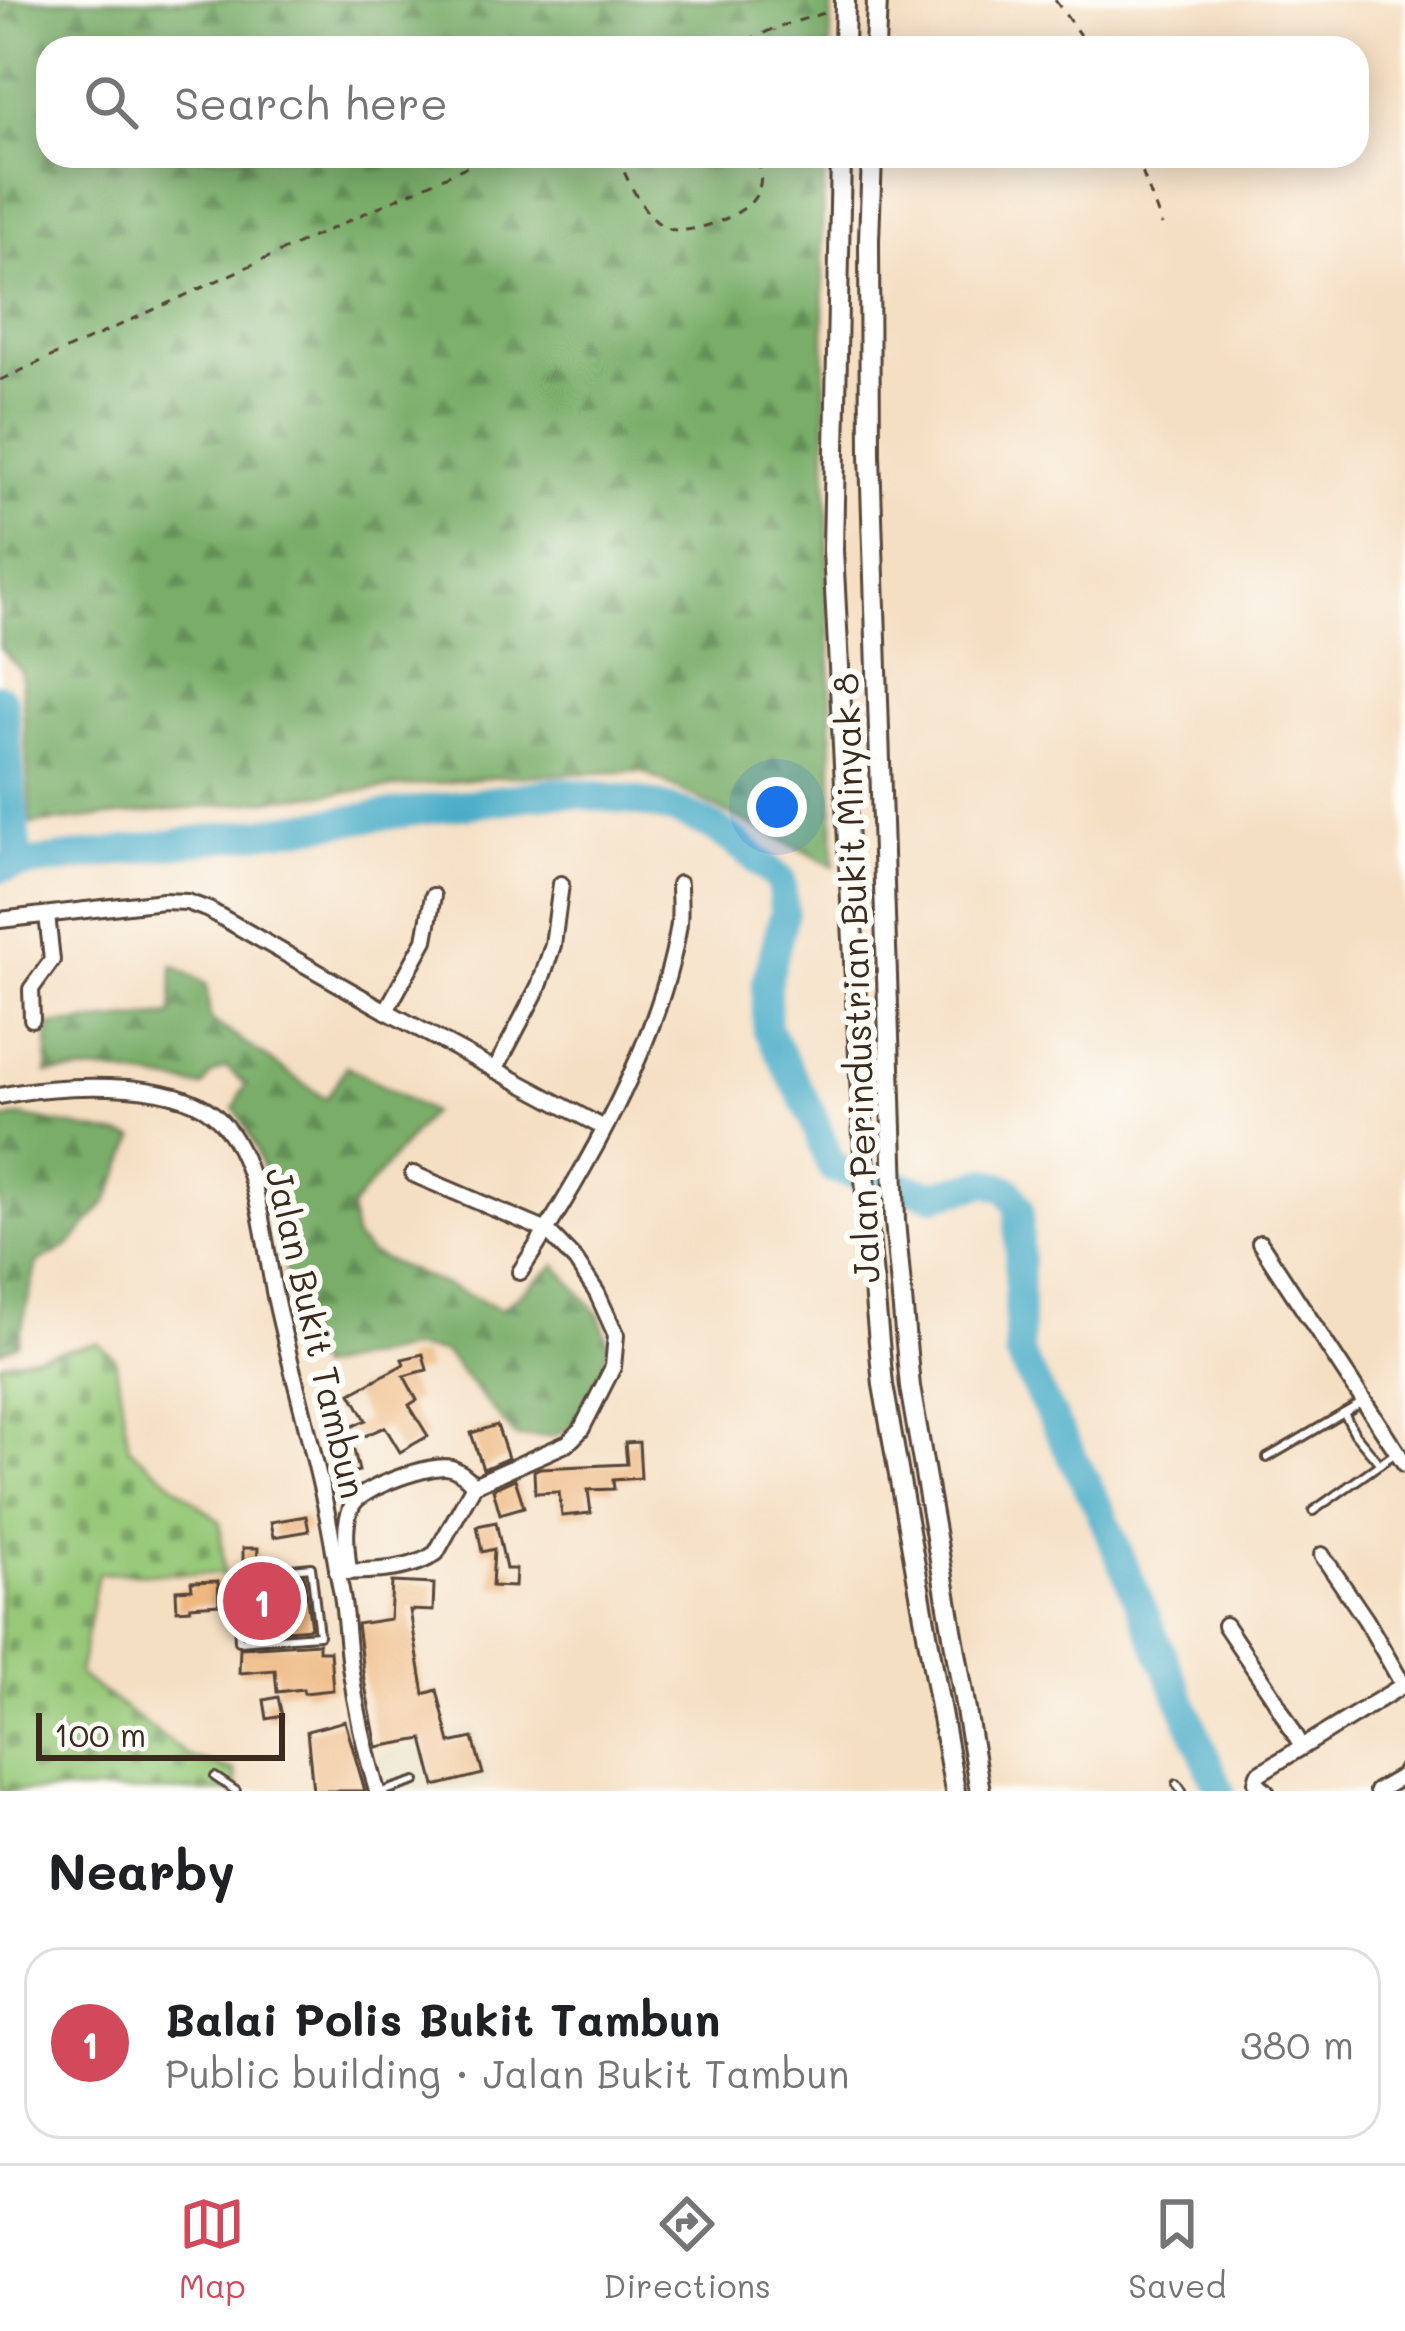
<!DOCTYPE html>
<html lang="en">
<head>
<meta charset="utf-8">
<style>
  body { margin:0; font-family:Mali,sans-serif; background:#f6f6f6; color:#202124 }
  .scale { position:absolute; left:36px; bottom:30px; width:249px; box-sizing:border-box; padding-left:12px; border:6px solid #3b2a1e; border-top:0; font-size:33px; line-height:42px; white-space:nowrap; color:#3b2a1e; -webkit-text-stroke:9px #fdfcf7; paint-order:stroke }
  .you { position:absolute; left:777px; top:807px; width:42px; height:42px; margin:-30px; border:9px solid #fff; border-radius:50%; background:#1a73e8; box-shadow:0 0 0 18px #1a73e833 }
  .badge { display:grid; place-items:center; width:78px; height:78px; border-radius:50%; background:#d1495b; color:#fff; font-size:39px; font-weight:700 }
  .pin { position:absolute; translate:-50% -50%; border:6px solid #fff; box-shadow:0 3px 12px #0006 }
  .list { margin:0; padding:0; list-style:none }
  h2 { display:flex; justify-content:space-between; align-items:center; height:156px; margin:0; padding:0 48px; font-size:51px }
  h2 small { font-size:39px; font-weight:400; color:#757577 }
  .list li { display:grid; grid-template-columns:78px 1fr auto; gap:36px; align-items:center; box-sizing:border-box; height:192px; margin:0 24px 24px; padding:0 24px; border:3px solid #e0e0e0; border-radius:36px }
  .list b { display:block; font-size:45px; white-space:nowrap }
  .list p { margin:0; font-size:39px; white-space:nowrap; color:#757577 }
  .list em { font-size:39px; font-style:normal; color:#757577 }
  .icon { flex:none; width:66px; height:66px; fill:none; stroke:currentColor; stroke-width:2; stroke-linecap:round; stroke-linejoin:round }
  .map { position:relative; flex:none; width:1405px; height:1791px; overflow:hidden }
  .search { position:absolute; background:#fff; box-shadow:0 6px 30px #0003; left:36px; right:36px; top:36px; height:132px; display:flex; align-items:center; gap:30px; box-sizing:border-box; padding:0 42px; border-radius:36px; color:#757577; font-size:45px }
  .sheet { height:372px; background:#fff }
  nav { display:flex; justify-content:space-around; align-items:center; box-sizing:border-box; height:168px; border-top:3px solid #e0e0e0; background:#fff; font-size:33px; color:#757577 }
  nav a { display:grid; justify-items:center; gap:6px }
  nav .on { color:#d1495b }
  .map>svg:first-child { display:block }
  .built { fill:#e3dbba }
  .forest { fill:url(#forest-firs); stroke:#5a6c44; stroke-width:3 }
  .cemetery { fill:url(#cemetery-stones); stroke:#697a4c; stroke-width:3 }
  .lines { fill:none; stroke-linecap:round; stroke-linejoin:round }
  .river { stroke:#48acc7; stroke-width:30 }
  .building { fill:#eeb880 }
  .lane-casing { stroke:#574537; stroke-width:12 }
  .street-casing { stroke:#574537; stroke-width:20 }
  .secondary-casing { stroke:#574537; stroke-width:24 }
  .path { stroke:#574537; stroke-width:3; stroke-dasharray:9 9; stroke-linecap:butt }
  .lane { stroke:#fff; stroke-width:6 }
  .street { stroke:#fff; stroke-width:14 }
  .secondary { stroke:#fff; stroke-width:18 }
  .labels { text-anchor:middle; stroke-width:12; stroke-linejoin:round; paint-order:stroke }
  .street-label { font-size:36px; fill:#3b2a1e; stroke:#fdfcf7 }
</style>
</head>
<body>
<div class="map">
<svg width="1405" height="1791" viewBox="0 0 1405 1791">
  <defs>
    <pattern id="forest-firs" width="22" height="20" patternUnits="userSpaceOnUse" patternTransform="scale(3)"><rect width="22" height="20" fill="#79ad69"/><path d="M5 1l3.5 6h-7zM16 11l3.5 6h-7z" fill="#648d56"/></pattern>
    <pattern id="cemetery-stones" width="16" height="16" patternUnits="userSpaceOnUse" patternTransform="scale(3)"><rect width="16" height="16" fill="#97c979"/><path d="M2 7V4a2 2 0 0 1 4 0v3zM10 15v-3a2 2 0 0 1 4 0v3z" fill="#7ca363"/></pattern>
  </defs>
  <rect width="100%" height="100%" fill="#fdfcf7"/>
  <filter id="ink" filterUnits="userSpaceOnUse"><feTurbulence type="fractalNoise" baseFrequency=".00833" numOctaves="2"/><feDisplacementMap in="SourceGraphic" scale="24" xChannelSelector="R" yChannelSelector="G"/><feConvolveMatrix kernelMatrix="1 2 1 2 8 2 1 2 1" color-interpolation-filters="sRGB"/></filter>
  <filter id="wash" filterUnits="userSpaceOnUse"><feTurbulence type="fractalNoise" baseFrequency=".004" numOctaves="4" result="noise"/><feDisplacementMap in="SourceGraphic" scale="48" xChannelSelector="R" yChannelSelector="G"/><feGaussianBlur stdDeviation="2.7" result="paint"/><feColorMatrix in="noise" values="0 0 0 0 0 0 0 0 0 0 0 0 0 0 0 0 0 1.4 0 .05"/><feComposite in="paint" operator="in"/></filter>
  <g filter="url(#wash)">
    <rect width="100%" height="100%" fill="#f5dfc3"/>
    <path class="built" d="M475,1726L489,1781L461,1791H386L375,1755Z"/>
    <g class="forest">
      <path d="M0,0H832L830,48H48V156H825L822,216L834,866L641,771L497,777L31,824L21,671L0,648Z"/>
      <path d="M173,965L206,984L210,1019L326,1099L347,1066L431,1112L351,1208L355,1238L371,1254L501,1309L556,1265L600,1316L608,1342L604,1364L577,1421L556,1436L516,1437L444,1352L412,1348L317,1368C308,1345 297,1321 291,1297C276,1236 271,1159 234,1108L246,1084L226,1067L211,1074L203,1087L105,1071L47,1073L49,1025L172,1015Z"/>
      <path d="M20,1116L135,1138L110,1197L70,1245L37,1263L18,1343L0,1352V1121Z"/>
    </g>
    <path class="cemetery" d="M97,1343L115,1358L129,1448L220,1522L224,1574L98,1573L79,1675L190,1757L235,1771L238,1791H0V1363Z"/>
    <g class="lines">
      <g class="river">
        <path d="M0,698L3,702L18,865L1,868"/>
        <path d="M18,865L557,792C607,797 659,800 705,823C732,836 757,861 781,880L784,913L766,986L767,1029L811,1112L832,1168L934,1195L987,1182L1009,1190L1019,1208V1354L1099,1508L1220,1791"/>
      </g>
    </g>
    <g id="blocks">
      <g class="building">
        <path d="M423,1354L427,1370L404,1376L417,1400L409,1405L428,1436L400,1452L385,1427L351,1442L345,1430L366,1420L351,1393L404,1364L402,1359Z"/>
        <path d="M497,1425L508,1458L483,1469L471,1433Z"/>
        <path d="M639,1442L641,1478L613,1480L614,1489L588,1490L591,1513L562,1516L559,1492L535,1493L534,1471L540,1468L627,1464L625,1443Z"/>
        <path d="M354,1450L359,1471L334,1476L330,1456Z"/>
        <path d="M515,1479L524,1507L500,1514L493,1489Z"/>
        <path d="M306,1516L309,1531L274,1537L271,1522Z"/>
        <path d="M496,1522L506,1569H516L515,1587L492,1586L494,1549L482,1552L477,1526Z"/>
        <path d="M243,1548H258L257,1565L243,1569Z"/>
        <path d="M304,1575L311,1628L261,1632L246,1624L253,1610L265,1616L261,1580Z"/>
        <path d="M218,1581L219,1604L190,1606V1609L177,1610L176,1590L192,1589L191,1582Z"/>
        <path d="M392,1582L434,1584L433,1611L410,1610L424,1694L437,1690L450,1743L473,1738L483,1774L435,1786L423,1739L377,1747L364,1680L357,1624L390,1619Z"/>
        <path d="M319,1643V1651H330L333,1690L304,1693L303,1689L277,1692L275,1670L239,1673L240,1648Z"/>
        <path d="M278,1697L282,1716L267,1719L264,1700Z"/>
        <path d="M345,1721L365,1791H313L307,1731Z"/>
      </g>
    </g>
  </g>
  <g filter="url(#ink)">
    <use href="#blocks" fill-opacity="0" stroke="#574537" stroke-width="3"/>
    <g class="lines">
      <g class="lane-casing">
        <g id="lane">
          <path d="M1361,1403L1344,1413L1355,1434L1380,1464"/>
          <path d="M1267,1458L1344,1413"/>
          <path d="M1313,1511L1394,1454"/>
          <path d="M311,1567L319,1635L239,1641L236,1585L253,1573Z"/>
          <path d="M215,1777L236,1791"/>
          <path d="M1177,1784L1182,1791"/>
          <path d="M385,1791L416,1781"/>
        </g>
      </g>
      <g class="street-casing">
        <g id="street">
          <path d="M0,920L163,901L187,902L209,910L386,1011L604,1128"/>
          <path d="M386,1011L425,940L433,896"/>
          <path d="M32,1019L31,989L52,960L47,915"/>
          <path d="M495,1070L539,986L553,945L561,884"/>
          <path d="M0,1096C53,1084 169,1078 213,1114C260,1153 263,1243 276,1301C291,1369 310,1436 325,1504C331,1531 335,1558 340,1585C346,1611 346,1640 350,1666C356,1709 365,1750 377,1791"/>
          <path d="M1260,1243L1405,1464"/>
          <path d="M520,1272C583,1175 659,1044 678,930C681,915 679,899 679,884"/>
          <path d="M1322,1555L1366,1620L1403,1685"/>
          <path d="M337,1572C368,1571 411,1572 436,1553L474,1485L568,1443L581,1430L613,1367L616,1335L597,1293L576,1261L547,1231L413,1174"/>
          <path d="M349,1572C347,1551 342,1523 353,1504C362,1488 433,1462 451,1468C460,1471 468,1478 474,1485"/>
          <path d="M1225,1625L1274,1698L1302,1747"/>
          <path d="M1266,1791L1256,1782L1258,1774L1405,1684"/>
          <path d="M1377,1791L1403,1776L1405,1771"/>
        </g>
      </g>
      <g class="secondary-casing">
        <g id="secondary">
          <path d="M844,48L845,0"/>
          <path d="M875,48L877,0"/>
          <path d="M841,156L833,550L867,1214L883,1385L955,1791"/>
          <path d="M872,156L869,240L870,455L895,1221L910,1387L980,1791"/>
        </g>
      </g>
      <g class="path">
        <path d="M1055,0L1089,48"/>
        <path d="M731,48L775,28L827,12"/>
        <path d="M768,48L775,30"/>
        <path d="M617,156C628,180 641,213 664,227C684,238 738,218 752,201C763,189 762,171 758,156"/>
        <path d="M1136,156L1162,225"/>
        <path d="M0,380L490,156"/>
      </g>
      <use href="#lane" class="lane"/>
      <use href="#street" class="street"/>
      <use href="#secondary" class="secondary"/>
    </g>
  </g>
  <g class="labels">
    <g class="street-label">
      <text transform="translate(856 978) rotate(-92)" y="13">Jalan Perindustrian Bukit Minyak 8</text>
      <text transform="translate(316 1333) rotate(77)" y="13">Jalan Bukit Tambun</text>
    </g>
  </g>
</svg>
<div class="scale">100 m</div>
<div class="you"></div>
<div class="pin badge" style="left:262px;top:1601px">1</div>
<div class="search"><svg class="icon" aria-label="search" viewBox="0 0 24 24"><circle cx="10" cy="10" r="6"/><path d="M15 15l6 6"/></svg>Search here</div>
</div>
<section class="sheet">
<h2>Nearby<small></small></h2>
<ul class="list">
<li><span class="badge">1</span><div><b>Balai Polis Bukit Tambun</b><p>Public building · Jalan Bukit Tambun</p></div><em>380 m</em></li>
</ul>
</section>
<nav>
<a class="on"><svg class="icon" aria-label="map" viewBox="0 0 24 24"><path d="M3 6l6-2 6 2 6-2v14l-6 2-6-2-6 2zM9 4v14M15 6v14"/></svg>Map</a>
<a><svg class="icon" aria-label="directions" viewBox="0 0 24 24"><path d="M12 3l9 9-9 9-9-9zM9 14v-3h6M13 9l2 2-2 2"/></svg>Directions</a>
<a><svg class="icon" aria-label="saved" viewBox="0 0 24 24"><path d="M7 4h10v16l-5-4-5 4z"/></svg>Saved</a>
</nav>
</body>
</html>
